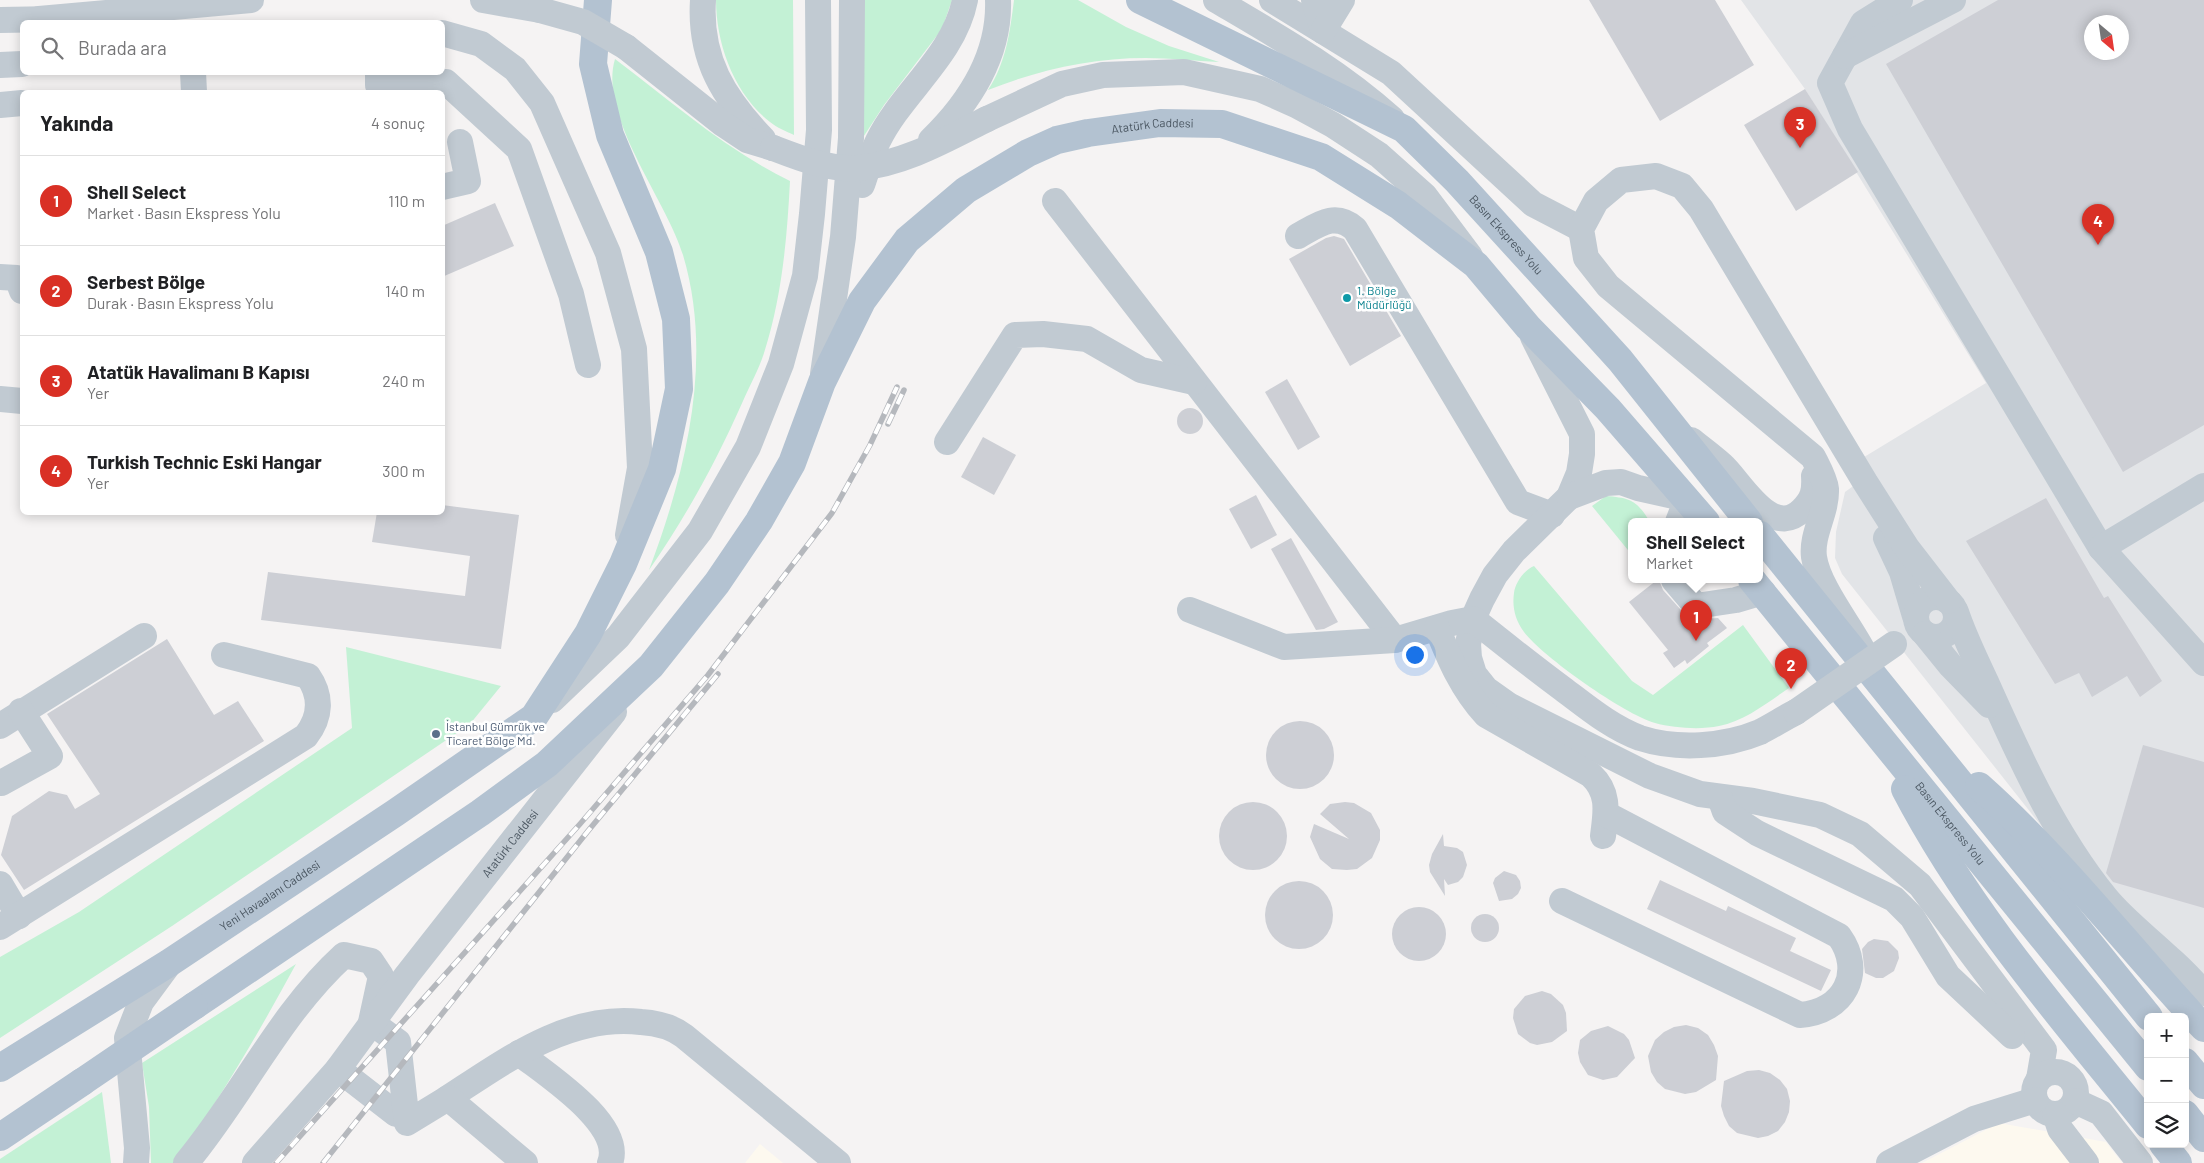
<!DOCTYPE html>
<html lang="tr">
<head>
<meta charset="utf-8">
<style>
  body { margin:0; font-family:Barlow,sans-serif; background:#f2f2f2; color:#202124 }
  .controls { position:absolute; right:15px; bottom:15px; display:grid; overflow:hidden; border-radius:8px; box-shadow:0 2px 12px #0003 }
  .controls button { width:45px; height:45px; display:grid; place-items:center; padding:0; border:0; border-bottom:1px solid #e0e0e0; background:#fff; color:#202124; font:25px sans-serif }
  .compass { position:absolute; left:2084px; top:15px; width:45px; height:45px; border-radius:50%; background:#fff; box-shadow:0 2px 12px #0003; rotate:151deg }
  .you { position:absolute; left:1414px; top:654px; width:18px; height:18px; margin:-12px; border:4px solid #fff; border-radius:50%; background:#1a73e8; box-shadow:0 0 0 8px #1a73e833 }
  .badge { display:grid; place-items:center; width:32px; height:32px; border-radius:50%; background:#d93025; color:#fff; font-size:16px; font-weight:700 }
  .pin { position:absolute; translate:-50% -41px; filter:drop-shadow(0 1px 2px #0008) }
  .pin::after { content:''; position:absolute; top:26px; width:18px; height:15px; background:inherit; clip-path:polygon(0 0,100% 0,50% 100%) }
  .popup { position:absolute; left:1628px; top:518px; width:135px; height:65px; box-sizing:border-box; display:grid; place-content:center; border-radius:8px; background:#fff; filter:drop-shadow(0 1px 4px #0005); font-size:16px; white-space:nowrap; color:#757577 }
  .popup b { font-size:19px; color:#202124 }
  .popup::after { content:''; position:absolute; left:50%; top:100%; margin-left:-10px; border:10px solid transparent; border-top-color:#fff }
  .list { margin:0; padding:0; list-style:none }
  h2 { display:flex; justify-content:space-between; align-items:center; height:65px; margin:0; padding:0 20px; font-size:21px }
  h2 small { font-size:16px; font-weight:400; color:#757577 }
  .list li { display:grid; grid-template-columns:32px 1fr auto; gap:15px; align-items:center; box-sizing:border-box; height:90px; padding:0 20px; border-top:1px solid #e0e0e0 }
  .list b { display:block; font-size:19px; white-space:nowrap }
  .list p { margin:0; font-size:16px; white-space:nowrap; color:#757577 }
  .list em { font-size:16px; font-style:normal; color:#757577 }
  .icon { flex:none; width:28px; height:28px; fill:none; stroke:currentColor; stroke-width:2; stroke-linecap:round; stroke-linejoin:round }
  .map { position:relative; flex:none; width:2204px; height:1163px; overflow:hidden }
  .search { position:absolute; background:#fff; box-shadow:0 2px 12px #0003; left:20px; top:20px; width:425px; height:55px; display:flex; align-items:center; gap:12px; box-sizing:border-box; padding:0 18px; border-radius:8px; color:#757577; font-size:19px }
  .panel { position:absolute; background:#fff; box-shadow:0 2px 12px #0003; left:20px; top:90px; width:425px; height:425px; border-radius:8px }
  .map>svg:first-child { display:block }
  .commercial { fill:#fdf9ef }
  .airport { fill:#e2e4e7; fill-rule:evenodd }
  .green { fill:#c3f1d5 }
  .building { fill:#cdcfd5; fill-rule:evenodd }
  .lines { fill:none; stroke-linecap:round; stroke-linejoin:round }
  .minor { stroke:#c1cad2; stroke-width:26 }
  .major { stroke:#b3c2d1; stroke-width:28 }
  .rail-casing { stroke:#b5b8bd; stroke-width:5.5 }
  .rail { stroke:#fff; stroke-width:4; stroke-dasharray:11; stroke-linecap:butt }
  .minor-bridge { stroke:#c1cad2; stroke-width:26 }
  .major-bridge { stroke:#b3c2d1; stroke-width:28 }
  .culture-dot { fill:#0f9aa8; stroke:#fff; stroke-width:2 }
  .service-dot { fill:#5c6f8a; stroke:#fff; stroke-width:2 }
  .labels { text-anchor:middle; stroke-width:5; stroke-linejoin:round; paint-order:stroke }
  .street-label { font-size:12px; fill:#4a5661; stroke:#fff }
  .culture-label { font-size:12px; fill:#0d838f; stroke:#fff; text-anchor:start }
  .service-label { font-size:12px; fill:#4e5e75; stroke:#fff; text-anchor:start }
</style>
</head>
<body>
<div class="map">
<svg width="2204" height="1163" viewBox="0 0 2204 1163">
  <rect width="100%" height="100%" fill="#f5f3f3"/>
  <g class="commercial">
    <path d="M1999,1123L2106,1142L2122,1163H1922Z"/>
    <path d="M760,1144L783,1163H745Z"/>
  </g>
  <path class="airport" d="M1741,0H2204V1008L2058,847L1842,574L1835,558L1836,532L1845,492L1856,484L1846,468L1986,383L1805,89ZM2092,22H2122V52H2092Z"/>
  <g class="green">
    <path d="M716,0H793L794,135C786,131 777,128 770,122C734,94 716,44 716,0Z"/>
    <path d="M863,0H952L942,29L884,105L860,142Z"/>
    <path d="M1014,0H1078L1126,27L1169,46L1219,62C1195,61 1170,58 1146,58C1092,58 1038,70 988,90C1006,63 1010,32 1014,0Z"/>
    <path d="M615,59C672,102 726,150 790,181C787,239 782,297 764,353C759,369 750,385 743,401C716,462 687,515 649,570C686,472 714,359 683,255C666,199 598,116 615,59Z"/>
    <path d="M1606,496C1632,498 1637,501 1650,522H1632V555L1592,506Z"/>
    <path d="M1534,566L1632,681L1653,695L1743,625L1789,688C1768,702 1745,721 1719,726C1700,730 1674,728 1655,723C1624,714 1543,657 1524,632C1515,620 1512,607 1514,593C1515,583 1524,570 1534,566Z"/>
    <path d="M346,647L501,686L470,724L172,926L0,1038V957L79,912L352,728Z"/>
    <path d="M296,964C259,1032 220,1100 174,1163H151L149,1107L142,1063Z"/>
    <path d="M102,1092L111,1163H0V1159Z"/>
  </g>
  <g class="building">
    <path d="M1589,0H1715L1754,65L1660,121Z"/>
    <path d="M1998,0H2204V425L2123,472L1886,64ZM2092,22H2122V52H2092Z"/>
    <path d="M1805,89L1858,172L1796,211L1744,125Z"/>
    <path d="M495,203L514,246L442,277V226Z"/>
    <path d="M1334,236L1344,239L1401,336L1350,366L1289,259L1326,238Z"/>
    <path d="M1287,379L1320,437L1298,450L1265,392Z"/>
    <circle cx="1190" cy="421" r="13"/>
    <path d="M983,437L1016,455L994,495L961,477Z"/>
    <path d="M1256,495L1277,535L1251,549L1229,509Z"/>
    <path d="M2046,498L2104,598L2108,596L2162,681L2140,697L2127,676L2092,697L2079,673L2055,684L1966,541Z"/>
    <path d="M442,505L519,515L501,649L261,620L268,572L465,596L470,556L372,542L377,512H442Z"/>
    <path d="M1291,538L1338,622L1324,629L1316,630L1271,549Z"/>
    <path d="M1657,580H1659L1663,590L1690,620L1718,618L1727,628L1707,643L1709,646L1687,664L1685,660L1674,668L1663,653L1668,650L1629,602Z"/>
    <path d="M167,639L214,715L238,701L264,741L24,890L1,855L12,816L49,791L67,795L75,809L100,794L47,714Z"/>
    <circle cx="1300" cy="755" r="34"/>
    <path d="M2143,745L2204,762V908L2113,882L2106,873Z"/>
    <circle cx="1253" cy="836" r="34"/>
    <path d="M1345,802L1354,803L1371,813L1380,830V840L1372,858L1357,869L1347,870L1332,869L1320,859L1310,837L1314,824L1349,839L1320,814L1330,804Z"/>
    <path d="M1443,834L1444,846L1457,848L1463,852L1467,865L1463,877L1458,882L1448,885L1444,879L1445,896L1430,872L1429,865L1432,854Z"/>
    <path d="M1504,871L1516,875L1520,881L1521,888L1518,894L1512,899L1499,901L1493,883L1495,878Z"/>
    <path d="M1660,880L1726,911L1728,906L1796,938L1790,951L1831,970L1821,991L1647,909Z"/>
    <circle cx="1299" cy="915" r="34"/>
    <circle cx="1419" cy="934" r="27"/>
    <circle cx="1485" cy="928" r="14"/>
    <path d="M1874,939L1888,941L1898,951L1899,958L1894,971L1883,978H1876L1865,973L1862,949L1868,942Z"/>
    <path d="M1542,991L1551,994L1563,1005L1566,1013L1567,1031L1552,1042L1537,1045L1530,1043L1518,1034L1513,1018L1514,1009L1525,996Z"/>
    <path d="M1686,1025L1698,1028L1708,1035L1714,1045L1718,1056L1716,1080L1696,1092L1685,1094L1665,1089L1657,1082L1651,1072L1648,1056L1655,1040L1664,1032L1674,1027Z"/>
    <path d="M1608,1026L1624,1034L1629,1040L1635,1058L1617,1077L1603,1080L1588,1075L1580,1062L1578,1053L1580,1040L1591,1031Z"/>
    <path d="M1759,1070L1770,1073L1780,1080L1787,1089L1790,1101L1789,1112L1785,1122L1778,1131L1768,1136L1758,1138L1737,1133L1729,1126L1724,1116L1721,1106L1724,1081L1747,1071Z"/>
  </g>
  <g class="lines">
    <g class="minor">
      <path d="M483,0L540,10"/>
      <path d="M703,0C699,59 724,98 763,139"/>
      <path d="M1216,0C1277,36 1339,71 1392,119"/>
      <path d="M1272,0L1391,73L1533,204L1581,229"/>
      <path d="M1314,0L1323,31"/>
      <path d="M1900,0L1863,23L1830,83L1850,129L2101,548L2204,663"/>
      <path d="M39,19L251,0"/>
      <path d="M0,20L57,19"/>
      <path d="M1323,31L1342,0"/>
      <path d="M442,33L481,44L515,69L542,103L608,253L634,349L640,468L628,535"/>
      <path d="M626,47L723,124L747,140L773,148"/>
      <path d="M1845,56L1953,0"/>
      <path d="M0,65L22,64"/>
      <path d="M193,72L194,92"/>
      <path d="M378,72V85L446,82L519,149L571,294L588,365"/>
      <path d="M0,105L22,103"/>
      <path d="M987,119L1062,84L1103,75L1184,72L1260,89L1296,105L1333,125L1379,155L1425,196L1470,256"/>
      <path d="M862,185C867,171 871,155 878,141C902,92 954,56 965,0"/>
      <path d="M442,187L468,181L460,142"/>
      <path d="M1055,201L1395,640"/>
      <path d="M1298,236C1318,225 1335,211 1355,229L1518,502L1552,515"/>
      <path d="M0,277L17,278L22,291"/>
      <path d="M1533,337L1582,434V454L1579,473L1569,497L1514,551L1495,575L1482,599L1473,619L1468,644L1469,658L1474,674L1486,689L1510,706L1650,776L1700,794L1753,801L1820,815L1860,834L1920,885L2044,1050L2039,1079"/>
      <path d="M823,374L843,237L851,138L852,0"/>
      <path d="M0,399L22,401"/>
      <path d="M1691,440C1701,448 1712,456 1722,465C1741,482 1771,540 1802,510C1813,499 1815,491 1814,476"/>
      <path d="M947,442L1015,335L1043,334L1087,339L1141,370L1194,382"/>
      <path d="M1569,497L1606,483L1621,482L1638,488L1687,499L1678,522"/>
      <path d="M1886,538L1902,572L1915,616"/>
      <path d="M2101,548L2204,486"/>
      <path d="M1674,580L1696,606L1736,600L1763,592"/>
      <circle cx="1936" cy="617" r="20"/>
      <path d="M1190,610L1284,647L1395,640L1452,623L1473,619C1503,643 1533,667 1563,689C1587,707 1612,728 1640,738C1677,750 1724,747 1760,732C1772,726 1784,718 1796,712"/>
      <path d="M1956,612C1964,636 1975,658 1986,682C2019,756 2054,834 2106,898C2124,920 2148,938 2169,958C2182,969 2193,981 2204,993"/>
      <path d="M1437,628C1450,660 1462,689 1486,715L1591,775C1610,793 1606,812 1603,836"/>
      <path d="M1925,634L1951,666L1989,705"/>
      <path d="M1862,649C1848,623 1818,585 1814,557C1811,534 1827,513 1826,489C1825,479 1818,467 1813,457L1608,286L1586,258L1581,229L1596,201L1621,180L1656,176L1682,186L1701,209L1865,482L1907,548L1948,601"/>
      <path d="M552,700L618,637L700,531L748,447L781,364L805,276L812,214L819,130L818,0"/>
      <path d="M0,726L144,636"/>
      <path d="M1,783L50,756L21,711"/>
      <path d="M1720,798L1725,812L1757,833L1894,899L1912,917L1948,976L2012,1036"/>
      <path d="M0,884L19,916"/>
      <path d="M1562,901L1800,1015C1844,1012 1865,972 1839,936L1606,814"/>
      <path d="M0,927L306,736C321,717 322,696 308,676L224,655"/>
      <path d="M519,1053C544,1073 625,1124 610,1163"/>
      <path d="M338,1069L396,1114"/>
      <circle cx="2055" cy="1093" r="21"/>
      <path d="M448,1098C505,1061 569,1013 641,1022C657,1023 671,1026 684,1036L838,1163"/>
      <path d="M2075,1101L2101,1113L2140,1163"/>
      <path d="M2055,1114L2060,1129L2086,1163"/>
      <path d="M136,1163L137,1148L127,1038L141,1002L169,964"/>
      <path d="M186,1163C242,1096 279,1014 344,955L371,961L381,976L371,1022L398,1042L407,1123L448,1098L525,1163"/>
      <path id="s1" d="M255,1163L338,1069L407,975L614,712"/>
      <path d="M1889,1163L1974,1119L2035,1100"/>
    </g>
    <g class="major">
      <path id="s2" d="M1140,0L1404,129L1457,181L1620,360L1749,522"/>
      <path d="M1760,535L2149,1017"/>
      <path id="s3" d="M1752,580L2148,1067"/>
      <path d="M1979,786C2061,859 2129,948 2204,1028"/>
      <path d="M1905,789C1969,912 2061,1017 2148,1125"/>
      <path id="s4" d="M194,1006L480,813L547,764L651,666L717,583L759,521L792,463L822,382L862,301L907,240L966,190L1028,153L1057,140L1088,133L1160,123L1222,124L1321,157L1398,205L1476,265L1528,327L1608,409L1706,522"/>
      <path d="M2185,1062L2204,1085"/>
      <path id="s5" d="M0,1068L169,963L395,813L534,717L588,634L623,564L662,469L679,389L676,319L659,252L610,135L593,64L598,0"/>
      <path d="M2185,1114L2204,1138"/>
      <path d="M0,1137L82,1082"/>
      <path d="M2163,1144L2178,1163"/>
    </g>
    <g class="rail-casing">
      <g id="rail">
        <path d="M888,424L904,390"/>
        <path d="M276,1163L580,824L708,675L832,513L870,445L897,387"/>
        <path d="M323,1163L588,831L718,674"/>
      </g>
    </g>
    <use href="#rail" class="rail"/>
    <g class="minor-bridge">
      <path d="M540,10L583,22L626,47"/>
      <path d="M931,140C969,103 1000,55 998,0"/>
      <path d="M773,148C799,158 829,170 858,168C904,164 947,139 987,119"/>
      <path d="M1796,712L1894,644"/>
    </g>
    <path class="major-bridge" d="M82,1082L194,1006"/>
  </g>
  <circle class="culture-dot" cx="1347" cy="298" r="5"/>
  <circle class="service-dot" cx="436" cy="734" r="5"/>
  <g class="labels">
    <g class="street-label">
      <text dy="4" stroke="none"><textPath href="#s4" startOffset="1349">Atatürk Caddesi</textPath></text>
      <text dy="4" stroke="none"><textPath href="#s2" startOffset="441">Basın Ekspress Yolu</textPath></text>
      <text dy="4" stroke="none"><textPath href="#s3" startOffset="314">Basın Ekspress Yolu</textPath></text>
      <text dy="4" stroke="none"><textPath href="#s1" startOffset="409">Atatürk Caddesi</textPath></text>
      <text dy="4" stroke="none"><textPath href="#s5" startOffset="320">Yeni Havaalanı Caddesi</textPath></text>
    </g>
    <g class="culture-label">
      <text x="1357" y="295">1. Bölge<tspan x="1357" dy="14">Müdürlüğü</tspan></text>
    </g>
    <g class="service-label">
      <text x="446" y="731">İstanbul Gümrük ve<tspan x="446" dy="14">Ticaret Bölge Md.</tspan></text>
    </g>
  </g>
</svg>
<div class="controls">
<button>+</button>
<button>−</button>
<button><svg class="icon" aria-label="layers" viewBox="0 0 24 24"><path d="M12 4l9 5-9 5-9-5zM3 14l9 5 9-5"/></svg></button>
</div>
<svg class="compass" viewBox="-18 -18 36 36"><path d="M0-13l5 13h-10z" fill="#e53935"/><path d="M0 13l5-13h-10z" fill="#757577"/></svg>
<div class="you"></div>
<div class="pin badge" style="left:1696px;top:641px">1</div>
<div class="popup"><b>Shell Select</b>Market</div>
<div class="pin badge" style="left:1791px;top:689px">2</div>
<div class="pin badge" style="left:1800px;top:148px">3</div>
<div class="pin badge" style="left:2098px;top:245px">4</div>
<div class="search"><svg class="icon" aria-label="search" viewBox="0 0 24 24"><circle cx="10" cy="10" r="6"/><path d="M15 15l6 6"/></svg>Burada ara</div>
<section class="panel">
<h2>Yakında<small>4 sonuç</small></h2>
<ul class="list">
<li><span class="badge">1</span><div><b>Shell Select</b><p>Market · Basın Ekspress Yolu</p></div><em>110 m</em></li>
<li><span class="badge">2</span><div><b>Serbest Bölge</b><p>Durak · Basın Ekspress Yolu</p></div><em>140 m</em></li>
<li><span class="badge">3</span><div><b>Atatük Havalimanı B Kapısı</b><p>Yer</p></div><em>240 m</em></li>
<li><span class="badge">4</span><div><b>Turkish Technic Eski Hangar</b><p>Yer</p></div><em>300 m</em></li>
</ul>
</section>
</div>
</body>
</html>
